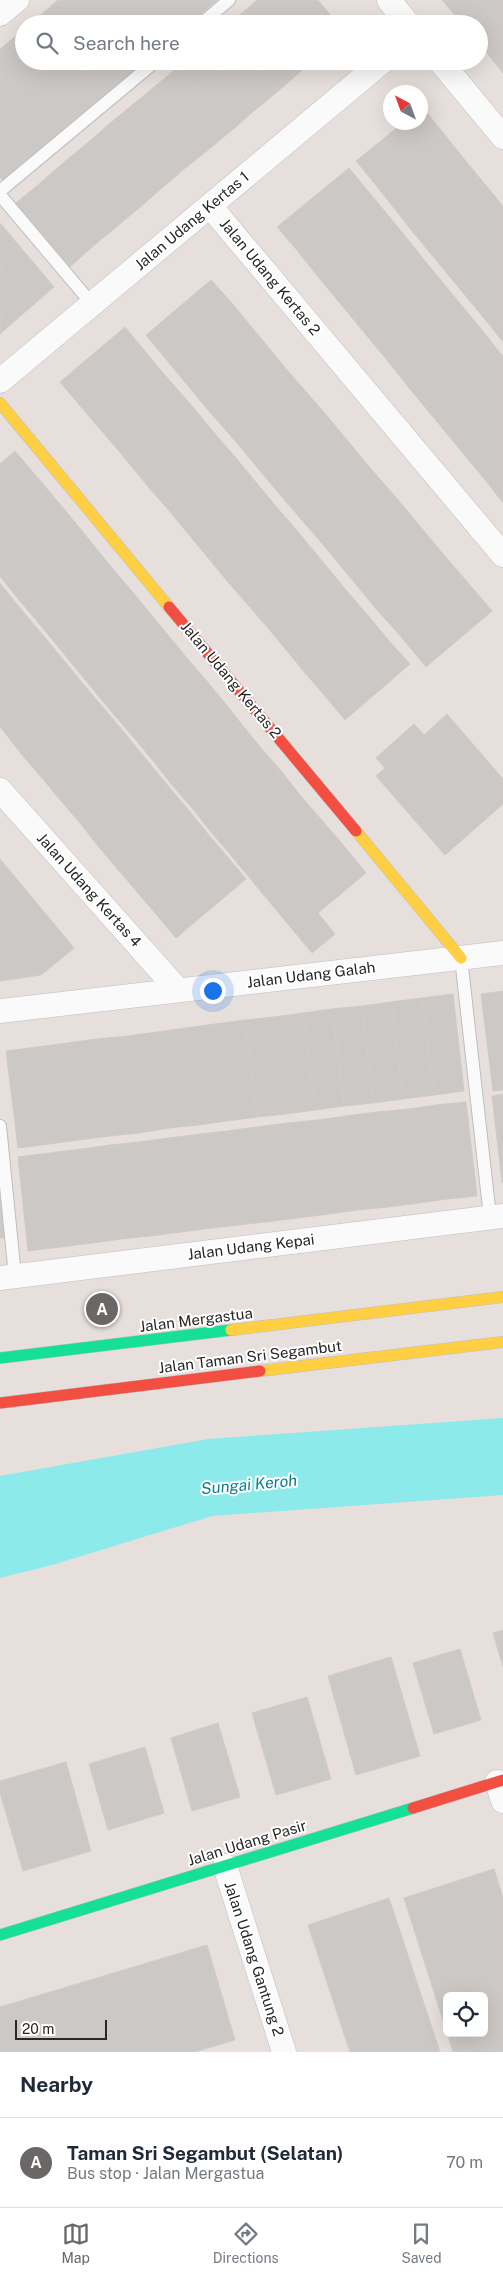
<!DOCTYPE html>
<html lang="en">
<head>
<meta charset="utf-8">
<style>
  body { margin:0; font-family:"Public Sans",sans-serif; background:#f2f2f3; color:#1f2937 }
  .controls { position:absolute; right:15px; bottom:15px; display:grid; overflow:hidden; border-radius:8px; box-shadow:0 5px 20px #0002 }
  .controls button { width:45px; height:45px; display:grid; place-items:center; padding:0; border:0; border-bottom:1px solid #e0e1e3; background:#fff; color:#1f2937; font:25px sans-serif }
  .compass { position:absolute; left:383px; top:85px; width:45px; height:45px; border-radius:50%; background:#fff; box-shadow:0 5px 20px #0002; rotate:319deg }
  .scale { position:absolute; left:15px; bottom:12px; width:92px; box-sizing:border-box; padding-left:5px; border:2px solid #272727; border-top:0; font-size:14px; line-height:18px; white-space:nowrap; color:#272727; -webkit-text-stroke:4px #fff; paint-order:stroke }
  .you { position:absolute; left:212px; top:990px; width:18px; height:18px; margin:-12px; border:4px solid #fff; border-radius:50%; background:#1a73e8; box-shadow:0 0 0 8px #1a73e833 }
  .badge { display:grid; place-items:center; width:32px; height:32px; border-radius:50%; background:#6a6766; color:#fff; font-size:16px; font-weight:700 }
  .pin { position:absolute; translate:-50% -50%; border:2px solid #fff; box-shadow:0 1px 5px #0006 }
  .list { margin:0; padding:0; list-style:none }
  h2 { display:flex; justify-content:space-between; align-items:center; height:65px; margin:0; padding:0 20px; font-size:21px }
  h2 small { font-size:16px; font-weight:400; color:#747a83 }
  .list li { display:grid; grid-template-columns:32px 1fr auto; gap:15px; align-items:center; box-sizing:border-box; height:90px; padding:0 20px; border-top:1px solid #e0e1e3 }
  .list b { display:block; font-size:19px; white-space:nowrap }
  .list p { margin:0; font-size:16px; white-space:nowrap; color:#747a83 }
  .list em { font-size:16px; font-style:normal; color:#747a83 }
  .icon { flex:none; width:28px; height:28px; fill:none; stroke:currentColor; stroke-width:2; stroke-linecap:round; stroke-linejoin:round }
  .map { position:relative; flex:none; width:503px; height:2052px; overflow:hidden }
  .search { position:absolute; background:#fff; box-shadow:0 5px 20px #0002; left:15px; right:15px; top:15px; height:55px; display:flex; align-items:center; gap:12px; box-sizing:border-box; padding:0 18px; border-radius:28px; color:#747a83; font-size:19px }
  .sheet { height:155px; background:#fff }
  nav { display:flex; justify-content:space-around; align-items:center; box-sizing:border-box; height:70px; border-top:1px solid #e0e1e3; background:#fff; font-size:14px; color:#747a83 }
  nav a { display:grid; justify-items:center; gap:2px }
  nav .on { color:#6a6766 }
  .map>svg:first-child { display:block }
  .water { fill:#8ceaeb }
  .building { fill:#ccc8c6; stroke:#d1cbc8 }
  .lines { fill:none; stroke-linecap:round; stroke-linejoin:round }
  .lane-casing { stroke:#bfbebe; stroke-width:14 }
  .street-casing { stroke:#bfbebe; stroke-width:25 }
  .fast-casing { stroke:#bfbebe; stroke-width:12 }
  .slow-casing { stroke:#bfbebe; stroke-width:12 }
  .jam-casing { stroke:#bfbebe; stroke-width:12 }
  .lane { stroke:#fbfafa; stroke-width:12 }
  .street { stroke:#fbfafa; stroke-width:24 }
  .fast { stroke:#16e098; stroke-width:11 }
  .slow { stroke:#ffcf43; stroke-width:11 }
  .jam { stroke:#f24e42; stroke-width:11 }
  .labels { text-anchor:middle; stroke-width:4; stroke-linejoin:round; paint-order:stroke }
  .street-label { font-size:15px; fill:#272727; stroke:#fff }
  .water-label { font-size:16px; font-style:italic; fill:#0a7f8b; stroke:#fff }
</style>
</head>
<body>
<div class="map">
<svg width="503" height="2052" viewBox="0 0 503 2052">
  <rect width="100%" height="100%" fill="#e6dfdc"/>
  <path class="water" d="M503,1418V1495L212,1516L52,1565L0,1578V1476L208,1439Z"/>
  <g class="building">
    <path d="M58,0H65L85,24H43L37,18Z"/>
    <path d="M65,0H109L129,24H85Z"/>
    <path d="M109,0H152L172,24H129Z"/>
    <path d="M152,0H194L204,11L189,24H172Z"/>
    <path d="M194,0H217L204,11Z"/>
    <path d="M257,0H279L299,24H260L247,9Z"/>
    <path d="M279,0H318L338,24H299Z"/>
    <path d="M442,0H458L449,8Z"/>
    <path d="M458,0H503V1L476,24H462L449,8Z"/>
    <path d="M503,1V40L487,53L479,45V24H476Z"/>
    <path d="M247,9L260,24H229Z"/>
    <path d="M24,29V53L12,39Z"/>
    <path d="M12,39L24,53V61H31L78,117L53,138L0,76V49Z"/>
    <path d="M503,40V73L487,53Z"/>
    <path d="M31,61H74L103,96L78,117Z"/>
    <path d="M74,61H117L129,75L103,96Z"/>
    <path d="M117,61H145L129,75Z"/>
    <path d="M184,61H212L254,111L231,131L178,67Z"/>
    <path d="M212,61H251L277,92L254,111Z"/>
    <path d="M251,61H291L300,72L277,92Z"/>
    <path d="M291,61H313L300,72Z"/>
    <path d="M178,67L231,131L208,150L154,87Z"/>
    <path d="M0,76L53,138L28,160L0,127Z"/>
    <path d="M154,87L208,150L184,169L131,106Z"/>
    <path d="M131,106L184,169L161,189L108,125Z"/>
    <path d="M423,108L441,130L375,184L356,161L404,122H420V109Z"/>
    <path d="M108,125L161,189L139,208L85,145Z"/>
    <path d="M0,127L28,160L3,181L0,177Z"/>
    <path d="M441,130L460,154L394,208L375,184Z"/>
    <path d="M85,145L139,208L115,228L62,164Z"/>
    <path d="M460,154L479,177L412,231L394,208Z"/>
    <path d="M62,164L115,228L92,247L39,184Z"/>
    <path d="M349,168L368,191L296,249L277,227Z"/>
    <path d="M479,177L498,200L431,254L412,231Z"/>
    <path d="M39,184L92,247L70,267L16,203Z"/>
    <path d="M368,191L387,214L315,273L296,249Z"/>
    <path d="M498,200L503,207V234L450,277L431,254Z"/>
    <path d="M387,214L406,237L334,296L315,273Z"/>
    <path d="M0,223L54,287L32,306L0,268Z"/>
    <path d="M503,234V272L469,300L450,277Z"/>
    <path d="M406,237L425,261L353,319L334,296Z"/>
    <path d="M425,261L444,284L372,342L353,319Z"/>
    <path d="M0,268L32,306L10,325L0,313Z"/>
    <path d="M503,272V311L488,323L469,300Z"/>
    <path d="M211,280L231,302L165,358L146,335Z"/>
    <path d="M444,284L463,307L391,365L372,342Z"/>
    <path d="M231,302L250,325L184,381L165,358Z"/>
    <path d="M463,307L482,330L410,389L391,365Z"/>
    <path d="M503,311V342L488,323Z"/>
    <path d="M0,313L10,325L0,334Z"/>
    <path d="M250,325L269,348L203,404L184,381Z"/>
    <path d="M125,327L158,367L93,421L60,382Z"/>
    <path d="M482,330L500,353L429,412L410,389Z"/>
    <path d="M269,348L288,371L223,427L203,404Z"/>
    <path d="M500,353L503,356V390L448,435L429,412Z"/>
    <path d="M158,367L178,390L113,444L93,421Z"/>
    <path d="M288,371L308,394L242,449L223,427Z"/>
    <path d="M178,390L197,412L132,467L113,444Z"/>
    <path d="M503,390V428L467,458L448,435Z"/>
    <path d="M308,394L328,417L261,472L242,449Z"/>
    <path d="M197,412L216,435L151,490L132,467Z"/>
    <path d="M328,417L347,440L281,496L261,472Z"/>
    <path d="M503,428V467L486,481L467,458Z"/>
    <path d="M216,435L236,458L171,513L151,490Z"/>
    <path d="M347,440L366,463L300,518L281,496Z"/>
    <path d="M15,451L37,477L0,508V464Z"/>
    <path d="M236,458L255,481L190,536L171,513Z"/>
    <path d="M366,463L385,485L320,541L300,518Z"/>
    <path d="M503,467V503L486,481Z"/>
    <path d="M37,477L54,497L0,542V508Z"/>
    <path d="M255,481L274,504L209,559L190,536Z"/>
    <path d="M385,485L405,508L339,564L320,541Z"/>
    <path d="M54,497L74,521L3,580L0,577V542Z"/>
    <path d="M274,504L294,527L228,582L209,559Z"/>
    <path d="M405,508L424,531L358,587L339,564Z"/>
    <path d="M74,521L91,542L20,601L3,580Z"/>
    <path d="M294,527L313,550L248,605L228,582Z"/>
    <path d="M424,531L443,554L377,610L358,587Z"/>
    <path d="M91,542L112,568L41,626L20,601Z"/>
    <path d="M313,550L332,573L268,628L248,605Z"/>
    <path d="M443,554L463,577L397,632L377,610Z"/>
    <path d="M112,568L131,590L60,649L41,626Z"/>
    <path d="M332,573L351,596L287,651L268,628Z"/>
    <path d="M463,577L492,611L426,667L397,632Z"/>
    <path d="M0,583L16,603L0,616Z"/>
    <path d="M131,590L149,612L78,671L60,649Z"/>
    <path d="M351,596L371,619L306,674L287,651Z"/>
    <path d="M16,603L36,627L0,657V616Z"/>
    <path d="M149,612L168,635L96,693L78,671Z"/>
    <path d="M371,619L390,642L325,696L306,674Z"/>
    <path d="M36,627L57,652L0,699V657Z"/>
    <path d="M168,635L186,657L115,716L96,693Z"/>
    <path d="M390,642L410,664L345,720L325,696Z"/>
    <path d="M57,652L75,674L5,733L0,727V699Z"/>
    <path d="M186,657L206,680L135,739L115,716Z"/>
    <path d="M75,674L94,697L23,756L5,733Z"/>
    <path d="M206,680L225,703L154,762L135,739Z"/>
    <path d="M94,697L113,719L42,778L23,756Z"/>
    <path d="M225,703L243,726L172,785L154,762Z"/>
    <path d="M447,714L503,779V804L445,855L376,776L385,768L376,758L414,724L424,735Z"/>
    <path d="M113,719L132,742L61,801L42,778Z"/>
    <path d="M243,726L262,749L192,808L172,785Z"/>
    <path d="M132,742L150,764L80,823L61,801Z"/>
    <path d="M262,749L282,772L210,831L192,808Z"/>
    <path d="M150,764L169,787L98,846L80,823Z"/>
    <path d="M282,772L300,795L229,853L210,831Z"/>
    <path d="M169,787L191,813L120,872L98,846Z"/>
    <path d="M300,795L319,817L248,876L229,853Z"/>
    <path d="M191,813L208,834L138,893L120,872Z"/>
    <path d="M319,817L339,840L267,899L248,876Z"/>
    <path d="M208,834L226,855L155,913L138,893Z"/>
    <path d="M339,840L366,873L318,913L335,934L312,953L267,899Z"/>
    <path d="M226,855L246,879L176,938L155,913Z"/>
    <path d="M0,859L15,877L0,889Z"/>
    <path d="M15,877L74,948L41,975L0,981V889Z"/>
    <path d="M503,991V1090L493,1091L481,994Z"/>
    <path d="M453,994L464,1091L434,1095L422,998Z"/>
    <path d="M422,998L434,1095L403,1099L391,1002Z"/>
    <path d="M391,1002L403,1099L373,1103L362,1006Z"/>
    <path d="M362,1006L373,1103L344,1106L332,1009Z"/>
    <path d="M332,1009L344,1106L315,1110L303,1013Z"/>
    <path d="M303,1013L315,1110L286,1114L274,1017Z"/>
    <path d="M274,1017L286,1114L257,1117L245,1020Z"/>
    <path d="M245,1020L257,1117L227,1121L215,1024Z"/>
    <path d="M215,1024L227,1121L198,1125L186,1028Z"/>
    <path d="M186,1028L198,1125L169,1128L157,1032Z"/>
    <path d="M157,1032L169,1128L140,1133L128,1036Z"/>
    <path d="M128,1036L140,1133L109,1136L97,1039Z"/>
    <path d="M97,1039L109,1136L79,1140L67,1043Z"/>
    <path d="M67,1043L79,1140L49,1144L37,1047Z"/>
    <path d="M37,1047L49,1144L18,1148L6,1051Z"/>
    <path d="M503,1094V1182H502L492,1096Z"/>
    <path d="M466,1102L477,1196L447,1199L436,1105Z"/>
    <path d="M436,1105L447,1199L419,1203L408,1109Z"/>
    <path d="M408,1109L419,1203L388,1207L377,1112Z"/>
    <path d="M377,1112L388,1207L357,1210L346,1116Z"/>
    <path d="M346,1116L357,1210L329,1214L318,1120Z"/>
    <path d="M318,1120L329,1214L297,1218L287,1123Z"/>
    <path d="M287,1123L297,1218L266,1222L256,1127Z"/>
    <path d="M256,1127L266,1222L238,1225L227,1131Z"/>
    <path d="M227,1131L238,1225L212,1228L200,1134Z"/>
    <path d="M200,1134L212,1228L181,1232L169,1138Z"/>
    <path d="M169,1138L181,1232L150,1236L139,1142Z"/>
    <path d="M139,1142L150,1236L121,1239L110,1145Z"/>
    <path d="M110,1145L121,1239L93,1243L82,1149Z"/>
    <path d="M82,1149L93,1243L60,1247L50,1153Z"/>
    <path d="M50,1153L60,1247L28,1251L18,1157Z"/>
    <path d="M0,1200L5,1238H0Z"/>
    <path d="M503,1630V1667L493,1633Z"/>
    <path d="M460,1649L481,1720L434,1734L413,1663Z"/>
    <path d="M391,1657L420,1756L356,1775L328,1676Z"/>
    <path d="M307,1697L331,1779L276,1795L252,1713Z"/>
    <path d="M218,1723L240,1797L192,1811L171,1738Z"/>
    <path d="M145,1747L164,1813L108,1830L89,1764Z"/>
    <path d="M66,1762L91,1851L23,1871L0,1793V1781Z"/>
    <path d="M494,1869L503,1898V2052H453L447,2033H484V1996H447V2033L404,1898Z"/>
    <path d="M389,1898L440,2052H350L308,1925Z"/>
    <path d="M207,1945L235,2040L194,2052H0V2007Z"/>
  </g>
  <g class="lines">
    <g class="lane-casing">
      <g id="lane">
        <path d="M201,24L229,0"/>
        <path d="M0,191L156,61"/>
        <path d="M0,195L92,304"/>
        <path d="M461,958L490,1217"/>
        <path d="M0,1126L15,1276"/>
      </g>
    </g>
    <g class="street-casing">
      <g id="street">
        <path d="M389,0L408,24"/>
        <path d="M0,14L17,0"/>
        <path d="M440,61L503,137"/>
        <path d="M210,206L503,555"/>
        <path d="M0,381L383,61"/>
        <path d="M0,790L178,990"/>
        <path d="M0,1011L503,953"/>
        <path d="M0,1278L503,1216"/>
        <path d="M497,1782L503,1801"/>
        <path d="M225,1866L284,2052"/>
      </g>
    </g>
    <g class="fast-casing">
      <g id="fast">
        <path d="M0,1358L231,1330"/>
        <path d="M0,1935L413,1808"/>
      </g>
    </g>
    <g class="slow-casing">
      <g id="slow">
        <path d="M0,403L169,607"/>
        <path d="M356,831L461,958"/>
        <path d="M231,1330L503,1297"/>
        <path d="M260,1371L503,1342"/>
      </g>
    </g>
    <g class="jam-casing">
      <g id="jam">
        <path d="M169,607L356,831"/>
        <path d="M0,1403L260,1371"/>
        <path d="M413,1808L503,1780"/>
      </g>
    </g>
    <use href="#lane" class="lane"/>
    <use href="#street" class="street"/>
    <use href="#fast" class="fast"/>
    <use href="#slow" class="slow"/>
    <use href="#jam" class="jam"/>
  </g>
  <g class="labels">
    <g class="street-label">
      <text transform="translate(192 221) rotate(-40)" y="5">Jalan Udang Kertas 1</text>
      <text transform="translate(270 277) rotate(50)" y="5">Jalan Udang Kertas 2</text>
      <text transform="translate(231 680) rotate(50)" y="5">Jalan Udang Kertas 2</text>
      <text transform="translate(89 890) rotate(48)" y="5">Jalan Udang Kertas 4</text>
      <text transform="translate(311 975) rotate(-7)" y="5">Jalan Udang Galah</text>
      <text transform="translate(251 1247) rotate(-7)" y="5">Jalan Udang Kepai</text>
      <text transform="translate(196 1320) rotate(-7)" y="5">Jalan Mergastua</text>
      <text transform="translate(250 1357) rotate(-7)" y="5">Jalan Taman Sri Segambut</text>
      <text transform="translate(247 1843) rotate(-17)" y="5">Jalan Udang Pasir</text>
      <text transform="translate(254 1959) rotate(72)" y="5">Jalan Udang Gantung 2</text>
    </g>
    <g class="water-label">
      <text transform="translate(249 1484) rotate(-5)" y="6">Sungai Keroh</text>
    </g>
  </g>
</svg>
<div class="controls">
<button><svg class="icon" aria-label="locate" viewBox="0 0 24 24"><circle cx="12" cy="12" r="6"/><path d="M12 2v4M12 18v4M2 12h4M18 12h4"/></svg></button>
</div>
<svg class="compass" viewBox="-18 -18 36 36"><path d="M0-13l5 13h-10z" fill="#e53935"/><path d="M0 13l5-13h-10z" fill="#747a83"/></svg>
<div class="scale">20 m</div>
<div class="you"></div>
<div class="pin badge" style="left:102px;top:1309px">A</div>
<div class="search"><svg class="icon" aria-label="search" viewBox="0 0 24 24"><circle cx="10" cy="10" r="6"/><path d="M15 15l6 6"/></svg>Search here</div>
</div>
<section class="sheet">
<h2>Nearby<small></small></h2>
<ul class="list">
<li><span class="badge">A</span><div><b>Taman Sri Segambut (Selatan)</b><p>Bus stop · Jalan Mergastua</p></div><em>70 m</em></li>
</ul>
</section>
<nav>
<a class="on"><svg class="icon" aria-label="map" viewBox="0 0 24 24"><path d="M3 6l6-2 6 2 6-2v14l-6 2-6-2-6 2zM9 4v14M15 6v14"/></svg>Map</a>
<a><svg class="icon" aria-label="directions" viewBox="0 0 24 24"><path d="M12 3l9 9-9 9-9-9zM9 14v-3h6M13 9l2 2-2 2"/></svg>Directions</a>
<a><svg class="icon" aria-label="saved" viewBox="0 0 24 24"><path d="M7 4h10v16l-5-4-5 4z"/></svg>Saved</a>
</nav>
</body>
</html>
